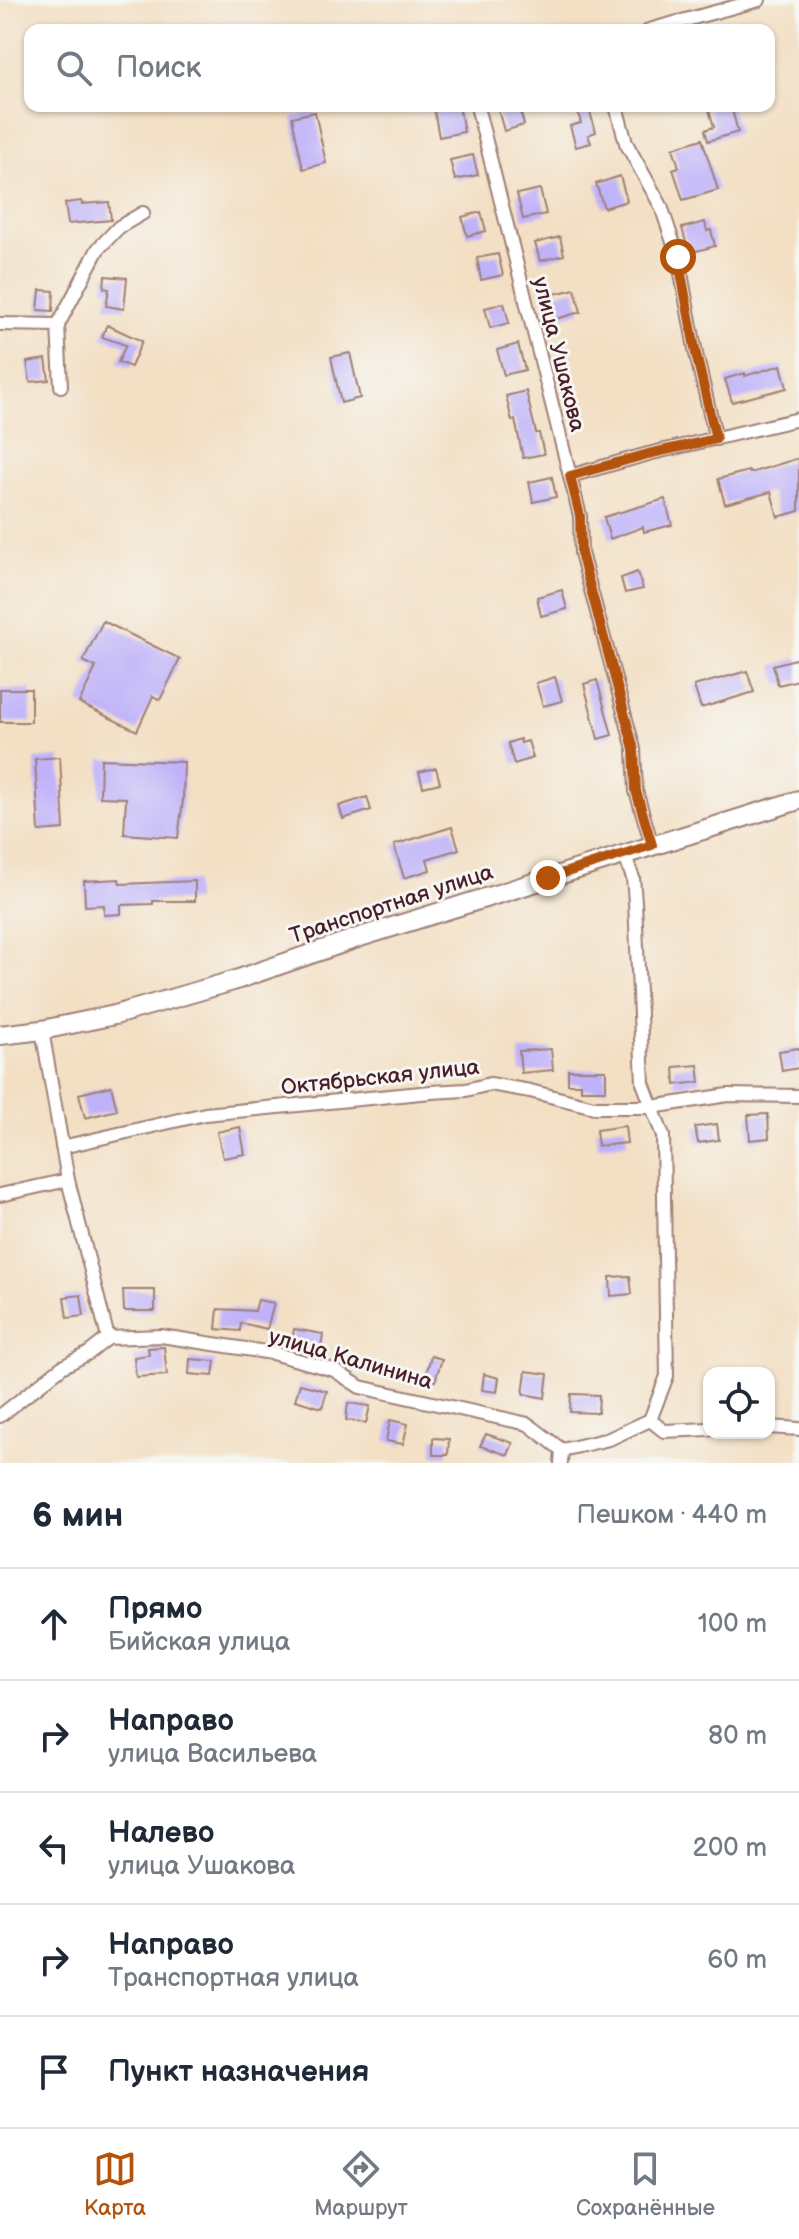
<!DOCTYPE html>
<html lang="ru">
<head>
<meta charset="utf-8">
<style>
  body { margin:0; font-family:"Balsamiq Sans",sans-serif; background:#f2f2f3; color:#1f2937 }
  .controls { position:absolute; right:24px; bottom:24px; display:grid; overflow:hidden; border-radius:16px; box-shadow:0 2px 6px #0004 }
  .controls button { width:72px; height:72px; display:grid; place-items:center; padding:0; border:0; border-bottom:2px solid #e0e1e3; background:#fff; color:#1f2937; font:40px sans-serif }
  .stop { position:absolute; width:24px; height:24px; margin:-18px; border:6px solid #b45309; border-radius:50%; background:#fff }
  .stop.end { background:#b45309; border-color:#fff; box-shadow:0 2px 8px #0008 }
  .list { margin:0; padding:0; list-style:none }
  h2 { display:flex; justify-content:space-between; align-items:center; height:104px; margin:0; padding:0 32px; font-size:34px }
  h2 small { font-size:26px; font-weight:400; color:#747a83 }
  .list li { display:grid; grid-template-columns:52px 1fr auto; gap:24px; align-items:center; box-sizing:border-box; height:112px; padding:0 32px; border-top:2px solid #e0e1e3 }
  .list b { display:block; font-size:30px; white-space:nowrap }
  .list p { margin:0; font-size:26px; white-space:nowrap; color:#747a83 }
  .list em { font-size:26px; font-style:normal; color:#747a83 }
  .icon { flex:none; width:44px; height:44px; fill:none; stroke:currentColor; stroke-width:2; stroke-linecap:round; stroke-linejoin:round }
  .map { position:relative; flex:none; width:799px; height:1463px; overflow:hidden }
  .search { position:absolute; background:#fff; box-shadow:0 2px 6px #0004; left:24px; right:24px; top:24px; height:88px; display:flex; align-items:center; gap:20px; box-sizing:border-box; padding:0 28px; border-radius:16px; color:#747a83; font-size:30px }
  .sheet { height:664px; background:#fff }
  nav { display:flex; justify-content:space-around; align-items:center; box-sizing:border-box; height:112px; border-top:2px solid #e0e1e3; background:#fff; font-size:22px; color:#747a83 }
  nav a { display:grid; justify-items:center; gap:4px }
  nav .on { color:#b45309 }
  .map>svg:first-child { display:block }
  .building { fill:#bfb2f9 }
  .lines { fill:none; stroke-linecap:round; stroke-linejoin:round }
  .street-casing { stroke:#9e7f77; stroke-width:16 }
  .secondary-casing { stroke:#9e7f77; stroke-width:22 }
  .street { stroke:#fff; stroke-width:12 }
  .secondary { stroke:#fff; stroke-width:18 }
  .route { stroke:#b45309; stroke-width:10 }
  .labels { text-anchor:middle; stroke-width:6; stroke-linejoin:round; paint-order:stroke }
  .street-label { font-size:22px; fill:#4a1f2b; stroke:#f6f6f2 }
</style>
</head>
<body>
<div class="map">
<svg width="799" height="1463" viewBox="0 0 799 1463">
  <rect width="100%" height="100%" fill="#f6f6f2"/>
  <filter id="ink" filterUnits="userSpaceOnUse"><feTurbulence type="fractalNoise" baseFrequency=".0125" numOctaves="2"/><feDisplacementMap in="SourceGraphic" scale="16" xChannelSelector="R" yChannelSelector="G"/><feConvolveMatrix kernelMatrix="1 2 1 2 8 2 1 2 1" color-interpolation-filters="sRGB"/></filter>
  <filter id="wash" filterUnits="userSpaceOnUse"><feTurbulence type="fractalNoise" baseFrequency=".006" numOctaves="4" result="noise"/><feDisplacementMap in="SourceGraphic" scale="32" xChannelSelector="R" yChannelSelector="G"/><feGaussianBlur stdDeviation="1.8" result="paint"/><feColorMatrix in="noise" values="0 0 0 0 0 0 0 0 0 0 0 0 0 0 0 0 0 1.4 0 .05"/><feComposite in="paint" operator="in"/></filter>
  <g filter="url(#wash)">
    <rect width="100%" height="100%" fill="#f3dfc3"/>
    <g id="blocks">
      <g class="building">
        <path d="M459,106L464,132L439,137L434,110Z"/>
        <path d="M497,106H519L524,125L504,131Z"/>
        <path d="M576,106H588L596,132L588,135L591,143L576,147L570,126L581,123Z"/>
        <path d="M708,106H731L738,132L708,141L705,130L714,127Z"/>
        <path d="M315,112L326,163L303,169L292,117Z"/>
        <path d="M702,139L718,190L683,200L673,169L679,167L673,148Z"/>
        <path d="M473,155L478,175L455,180L450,160Z"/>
        <path d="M620,176L627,201L604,208L596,184Z"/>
        <path d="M540,189L546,214L523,219L517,194Z"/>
        <path d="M81,201L82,204L109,202L111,220L68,224L65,203Z"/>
        <path d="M481,212L486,231L467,236L462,217Z"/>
        <path d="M705,222L707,231L711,230L715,246L689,253L682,228Z"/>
        <path d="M560,237L564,255L540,261L535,243Z"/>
        <path d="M498,254L503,275L481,280L477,258Z"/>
        <path d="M105,276L127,278L124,309L106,306L109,289L104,288Z"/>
        <path d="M575,289L581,312L552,320L546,296Z"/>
        <path d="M40,290L54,291L53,311L38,310Z"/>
        <path d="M504,303L509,323L490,328L485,308Z"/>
        <path d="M107,325L142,341L131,367L118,362L126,345L102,337Z"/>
        <path d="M518,344L525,370L504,375L497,350Z"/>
        <path d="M350,353L360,398L341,403L331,357Z"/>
        <path d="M46,359L49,380L30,382L27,362Z"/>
        <path d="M781,365L787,388L732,402L725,379L745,373V376Z"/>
        <path d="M526,391L536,433H539L544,454L523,458L515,420L512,421L506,396Z"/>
        <path d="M799,458V511L778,517L771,492L725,504L718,479L749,471L750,473Z"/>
        <path d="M552,477L556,497L533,502L529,482Z"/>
        <path d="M665,499L672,525L644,532L643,527L610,539L604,517Z"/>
        <path d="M637,572L643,589L625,593L621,578Z"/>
        <path d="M562,590L567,609L541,616L537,597Z"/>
        <path d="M103,621L180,659L160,700L153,696L137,731L79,703L96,667L83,661Z"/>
        <path d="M799,658V680L778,685L773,665Z"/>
        <path d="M747,671L754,692L701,708L694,686Z"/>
        <path d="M555,677L562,701L543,706L536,683Z"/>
        <path d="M597,680L612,735L598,739L584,684Z"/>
        <rect x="0" y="689" width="31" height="33"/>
        <path d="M520,739L521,743L528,741L533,758L514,764L508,743Z"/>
        <path d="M60,757L64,829L39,831L35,759Z"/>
        <path d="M101,759L184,762L183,800L178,838L124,834L126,798L100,797Z"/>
        <path d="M436,768L440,783L423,787L419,772Z"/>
        <path d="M367,797L371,810L343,819L339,806Z"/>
        <path d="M452,827L459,849L427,859L430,870L404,878L394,845Z"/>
        <path d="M119,879L120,884L195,881V901H153V904L121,905V914L104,915V905L85,906L84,881Z"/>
        <path d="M799,1048V1068L782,1071L779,1051Z"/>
        <path d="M551,1049L553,1070L521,1073L519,1051Z"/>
        <path d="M698,1065L700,1082L675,1085L674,1067Z"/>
        <path d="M568,1070H606V1090H581V1084H568Z"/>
        <path d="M111,1086L117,1110L85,1118L79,1094Z"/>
        <path d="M768,1114L769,1138L750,1140L748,1115Z"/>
        <path d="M717,1124L719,1140L698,1143L695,1127Z"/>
        <path d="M625,1126L627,1143L598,1146L596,1130Z"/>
        <path d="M240,1127L245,1154L223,1158L217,1132Z"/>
        <path d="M630,1276L632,1294L611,1296L610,1277Z"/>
        <path d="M123,1290H155V1311H124Z"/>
        <path d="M81,1295L84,1316L67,1318L64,1297Z"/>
        <path d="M258,1300L274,1303L267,1329L241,1323L240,1331L216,1329L218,1309L255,1311Z"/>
        <path d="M294,1329L323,1334L320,1354L291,1347Z"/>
        <path d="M164,1347L167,1375L136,1377L134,1357L149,1355L148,1348Z"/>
        <path d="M431,1356L442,1359L435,1381L425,1378Z"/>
        <path d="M190,1359L215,1361L213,1376L189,1374Z"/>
        <path d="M526,1371L548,1374L545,1398L523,1394Z"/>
        <path d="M484,1374L499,1378L497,1392L482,1390Z"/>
        <path d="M300,1384L327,1391L322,1408L295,1400Z"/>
        <path d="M571,1394L599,1395L598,1413L570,1412Z"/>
        <path d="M348,1403L370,1406L366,1423L346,1420Z"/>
        <path d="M390,1420L408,1424L403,1444L386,1441Z"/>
        <path d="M486,1434L513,1443L508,1455L480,1446Z"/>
        <path d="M433,1438L449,1439L448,1455H433Z"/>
      </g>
    </g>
  </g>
  <g filter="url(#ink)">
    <use href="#blocks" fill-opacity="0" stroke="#9e7f77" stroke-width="2"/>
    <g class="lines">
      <g class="street-casing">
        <g id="street">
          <path d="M649,30L759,0"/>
          <path d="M477,106L580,516L581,553L634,749L636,791L652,845"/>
          <path d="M616,106L626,143L661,206L678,257L696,354L716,439"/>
          <path d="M0,324L58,325"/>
          <path d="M61,386L58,325L98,249L119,227L143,213"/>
          <path d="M570,476L648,454L799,419"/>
          <path d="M42,1030L68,1180L108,1338"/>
          <path d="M62,1147L205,1114L431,1092L466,1090L490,1084L530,1091L594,1107H652L728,1095L799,1096"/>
          <path d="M0,1195L68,1180"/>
          <path d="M0,1416L62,1367L89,1353L108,1338L161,1336L272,1353L334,1370L360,1387L528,1424L562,1450"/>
          <path d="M650,1420L664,1431L709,1429"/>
          <path d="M769,1427L799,1429"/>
          <path d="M561,1463L562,1450L609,1439L650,1420L667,1376L663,1136L643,1083L635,902L633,878L624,854"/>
        </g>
      </g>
      <g class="secondary-casing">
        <path id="secondary" d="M0,1035L42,1030L115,1015L233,981L357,938L799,800"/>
      </g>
      <use href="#street" class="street"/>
      <use href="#secondary" class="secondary"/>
    </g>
  </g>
  <g class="lines" filter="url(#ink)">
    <path class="route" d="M548,878L652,845L636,791L634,749L581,553L580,516L570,476L648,454L716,439L696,354L678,257"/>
  </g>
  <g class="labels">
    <g class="street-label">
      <text transform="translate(560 354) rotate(76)" y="8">улица Ушакова</text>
      <text transform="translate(391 903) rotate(-18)" y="8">Транспортная улица</text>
      <text transform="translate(380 1076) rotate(-6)" y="8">Октябрьская улица</text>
      <text transform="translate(351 1358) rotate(16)" y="8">улица Калинина</text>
    </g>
  </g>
</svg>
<div class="controls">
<button><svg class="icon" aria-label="locate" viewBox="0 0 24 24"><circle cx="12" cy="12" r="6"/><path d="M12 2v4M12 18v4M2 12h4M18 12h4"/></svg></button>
</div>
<div class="stop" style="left:678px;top:257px"></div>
<div class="stop end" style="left:548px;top:878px"></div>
<div class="search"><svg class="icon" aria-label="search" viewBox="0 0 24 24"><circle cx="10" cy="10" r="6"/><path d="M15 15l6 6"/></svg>Поиск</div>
</div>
<section class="sheet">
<h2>6 мин<small>Пешком · 440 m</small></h2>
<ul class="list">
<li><svg class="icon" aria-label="ahead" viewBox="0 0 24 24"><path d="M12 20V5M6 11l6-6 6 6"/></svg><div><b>Прямо</b><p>Бийская улица</p></div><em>100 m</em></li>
<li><svg class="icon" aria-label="right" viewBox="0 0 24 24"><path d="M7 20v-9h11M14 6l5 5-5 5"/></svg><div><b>Направо</b><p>улица Васильева</p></div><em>80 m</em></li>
<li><svg class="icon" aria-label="left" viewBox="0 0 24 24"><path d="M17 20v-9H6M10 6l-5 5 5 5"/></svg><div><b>Налево</b><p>улица Ушакова</p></div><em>200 m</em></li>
<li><svg class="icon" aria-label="right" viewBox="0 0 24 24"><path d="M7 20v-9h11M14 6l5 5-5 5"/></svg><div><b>Направо</b><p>Транспортная улица</p></div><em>60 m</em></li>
<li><svg class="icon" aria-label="arrive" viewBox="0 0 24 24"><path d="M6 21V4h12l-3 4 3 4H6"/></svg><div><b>Пункт назначения</b></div></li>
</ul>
</section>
<nav>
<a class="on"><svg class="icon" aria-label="map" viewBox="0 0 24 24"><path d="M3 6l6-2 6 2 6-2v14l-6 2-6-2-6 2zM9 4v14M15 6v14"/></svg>Карта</a>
<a><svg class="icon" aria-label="directions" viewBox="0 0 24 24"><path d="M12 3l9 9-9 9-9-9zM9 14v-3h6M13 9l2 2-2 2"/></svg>Маршрут</a>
<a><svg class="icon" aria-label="saved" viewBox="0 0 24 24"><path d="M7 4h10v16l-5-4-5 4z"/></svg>Сохранённые</a>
</nav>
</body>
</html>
